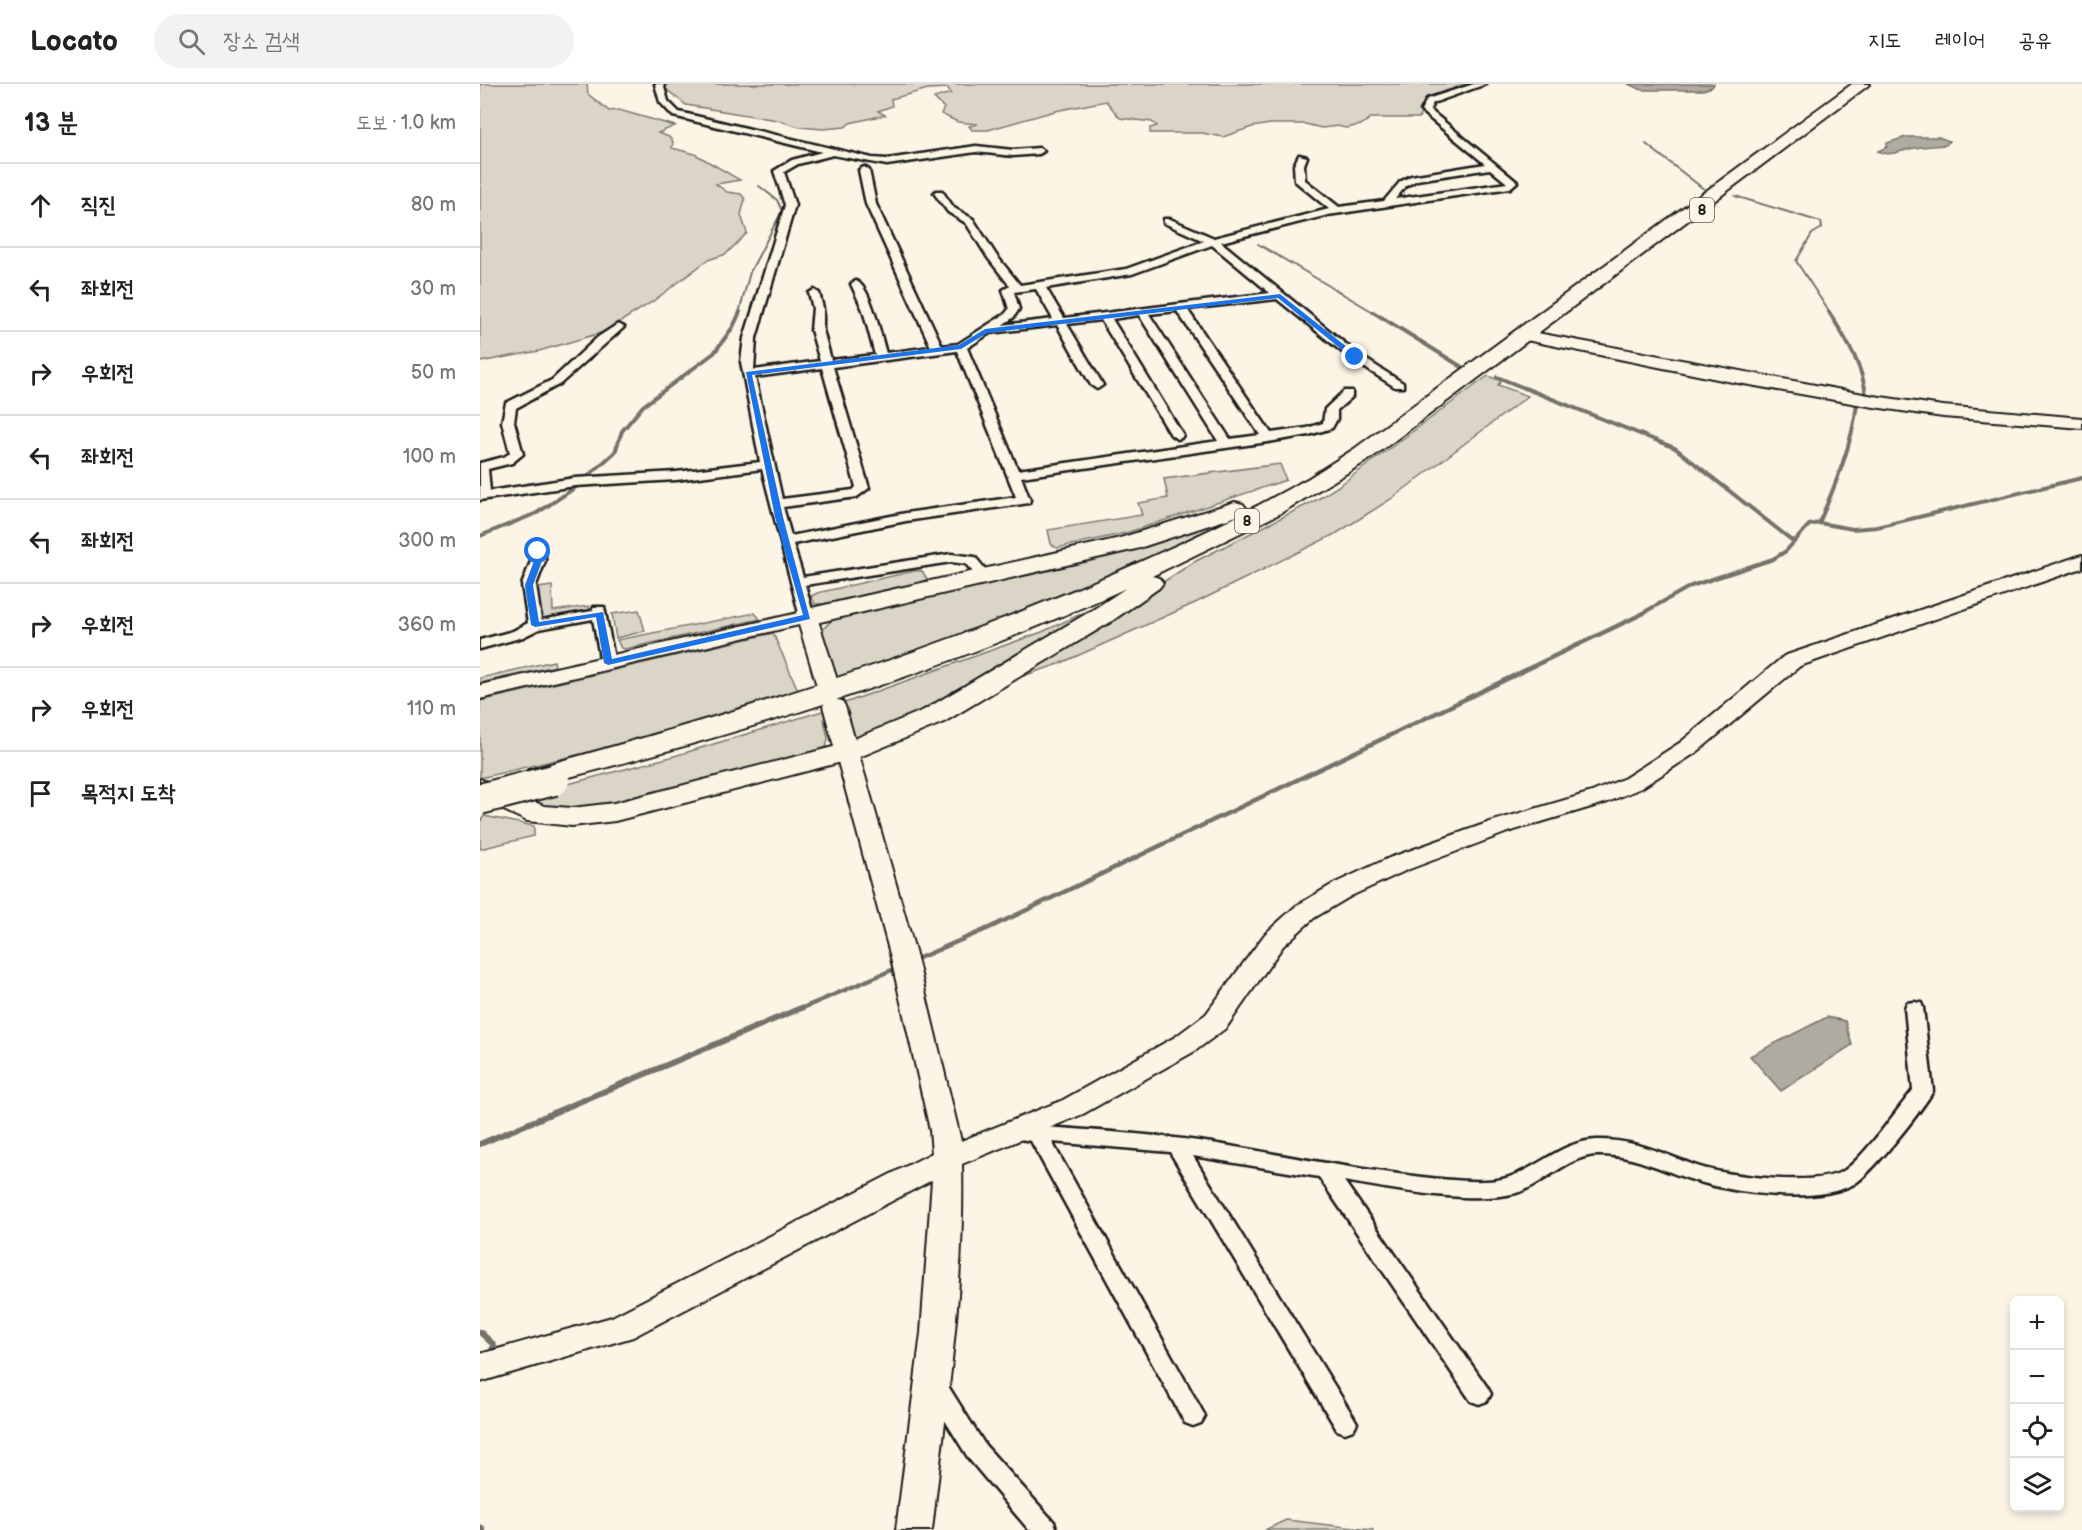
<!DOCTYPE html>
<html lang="ko">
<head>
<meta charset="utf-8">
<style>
  body { margin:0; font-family:"Balsamiq Sans","Poor Story",sans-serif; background:#f2f2f2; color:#222 }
  .controls { position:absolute; right:18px; bottom:18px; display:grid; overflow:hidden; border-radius:9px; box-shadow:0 3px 9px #0003 }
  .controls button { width:54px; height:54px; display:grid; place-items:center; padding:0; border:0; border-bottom:2px solid #e0e0e0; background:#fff; color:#222; font:30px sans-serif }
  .stop { position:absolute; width:18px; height:18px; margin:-14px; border:4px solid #1a73e8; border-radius:50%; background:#fff }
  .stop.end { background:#1a73e8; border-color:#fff; box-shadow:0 2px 6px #0008 }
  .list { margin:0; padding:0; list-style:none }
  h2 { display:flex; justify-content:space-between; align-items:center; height:78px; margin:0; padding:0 24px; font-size:26px }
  h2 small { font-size:20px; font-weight:400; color:#767676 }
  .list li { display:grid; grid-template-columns:39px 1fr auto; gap:18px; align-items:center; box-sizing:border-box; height:84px; padding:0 24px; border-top:2px solid #e0e0e0 }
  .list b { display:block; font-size:22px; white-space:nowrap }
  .list em { font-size:20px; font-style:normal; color:#767676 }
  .icon { flex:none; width:33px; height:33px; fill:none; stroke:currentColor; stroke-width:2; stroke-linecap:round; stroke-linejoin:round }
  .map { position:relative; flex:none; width:1602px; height:1446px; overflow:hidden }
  header { display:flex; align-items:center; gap:36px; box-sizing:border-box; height:84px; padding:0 30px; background:#fff; border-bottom:2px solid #e0e0e0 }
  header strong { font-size:28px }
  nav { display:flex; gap:33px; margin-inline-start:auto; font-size:21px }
  .search { width:420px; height:54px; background:#f2f2f2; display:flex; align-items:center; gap:15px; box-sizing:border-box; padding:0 21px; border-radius:33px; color:#767676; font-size:22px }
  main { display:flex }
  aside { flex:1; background:#fff }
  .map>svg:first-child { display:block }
  .green { fill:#dbd5c8; stroke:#7c7872; stroke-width:1.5 }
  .water { fill:#b0aba1; stroke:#75726c; stroke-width:1.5 }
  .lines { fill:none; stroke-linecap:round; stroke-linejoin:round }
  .stream-far3 { stroke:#75726c; stroke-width:2 }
  .stream-far2 { stroke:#75726c; stroke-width:4 }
  .stream-far1 { stroke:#75726c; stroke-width:4.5 }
  .stream { stroke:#75726c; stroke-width:6 }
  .street-casing { stroke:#1c1c1c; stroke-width:5 }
  .secondary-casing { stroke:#1c1c1c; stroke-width:4 }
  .highway-casing { stroke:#1c1c1c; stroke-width:4 }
  .street { fill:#fcf5e5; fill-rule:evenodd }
  .secondary { fill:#fcf5e5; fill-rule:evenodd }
  .highway { fill:#fcf5e5; fill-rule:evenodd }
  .highway-bridge-casing { stroke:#1c1c1c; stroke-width:34; stroke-linecap:butt }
  .highway-bridge { stroke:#fcf5e5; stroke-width:30 }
  .route { fill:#1a73e8 }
  .labels { text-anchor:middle; stroke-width:5; stroke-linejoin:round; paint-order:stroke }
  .shield { fill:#fcf5e5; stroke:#5f5d58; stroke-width:1.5 }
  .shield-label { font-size:15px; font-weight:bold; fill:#1c1c1c }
</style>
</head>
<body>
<header>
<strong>Locato</strong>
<div class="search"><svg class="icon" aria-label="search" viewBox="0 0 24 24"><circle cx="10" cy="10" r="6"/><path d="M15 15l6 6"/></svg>장소 검색</div>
<nav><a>지도</a><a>레이어</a><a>공유</a></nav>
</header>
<main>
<aside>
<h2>13 분<small>도보 · 1.0 km</small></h2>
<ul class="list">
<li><svg class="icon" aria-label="ahead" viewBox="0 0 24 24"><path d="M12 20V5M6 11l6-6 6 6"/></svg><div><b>직진</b></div><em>80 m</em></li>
<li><svg class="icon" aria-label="left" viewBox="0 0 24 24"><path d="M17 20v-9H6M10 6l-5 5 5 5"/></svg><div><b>좌회전</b></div><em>30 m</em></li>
<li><svg class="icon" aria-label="right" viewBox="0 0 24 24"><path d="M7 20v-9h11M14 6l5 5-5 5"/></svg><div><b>우회전</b></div><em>50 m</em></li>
<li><svg class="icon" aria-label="left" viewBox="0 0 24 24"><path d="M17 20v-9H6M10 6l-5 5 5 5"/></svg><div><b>좌회전</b></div><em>100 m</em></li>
<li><svg class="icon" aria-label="left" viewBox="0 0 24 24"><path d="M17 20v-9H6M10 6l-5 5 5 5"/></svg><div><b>좌회전</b></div><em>300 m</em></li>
<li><svg class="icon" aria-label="right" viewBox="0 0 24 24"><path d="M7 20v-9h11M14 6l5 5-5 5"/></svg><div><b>우회전</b></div><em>360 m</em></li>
<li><svg class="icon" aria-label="right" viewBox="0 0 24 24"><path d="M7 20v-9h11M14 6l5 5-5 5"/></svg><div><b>우회전</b></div><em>110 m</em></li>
<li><svg class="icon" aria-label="arrive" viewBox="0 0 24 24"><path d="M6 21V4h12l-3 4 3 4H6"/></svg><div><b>목적지 도착</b></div></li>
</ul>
</aside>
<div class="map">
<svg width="1602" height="1446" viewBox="0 0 1602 1446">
  <rect width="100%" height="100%" fill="#fcf5e5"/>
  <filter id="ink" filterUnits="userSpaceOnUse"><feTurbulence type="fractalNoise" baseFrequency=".0167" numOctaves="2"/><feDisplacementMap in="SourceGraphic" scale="12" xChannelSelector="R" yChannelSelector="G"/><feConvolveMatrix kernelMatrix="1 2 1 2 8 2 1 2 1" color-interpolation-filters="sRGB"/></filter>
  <g filter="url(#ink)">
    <g class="green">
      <path d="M0,0H107L108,10L129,27L139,26L195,42L178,49L189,53L193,58L192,64L215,70L260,96L236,100L247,108L261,110L265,115L261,131L267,149L246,170L228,176L172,218L124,248L59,267L0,278Z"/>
      <path d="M187,0H998L946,16L939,34H891L881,41L866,44L857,42L842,44L825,40H790L772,43L743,53L722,49H670V44L677,42L672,38L640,34L626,17L575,27L508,46H492L489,42L498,40L478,38L461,30L464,24L454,14L471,9L468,4L448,5L411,15L412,22L398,27L405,31L370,39L365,43L343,45L320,43L297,36L206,21L186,5Z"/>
      <path d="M1008,292L1021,297L1018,301L1048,312L911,415L857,449L715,519L579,580L534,595L714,478L838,415L860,401Z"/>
      <path d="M800,380L806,396L646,449L577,464L571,460L568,446L662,431L658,419L688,414L684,395Z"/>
      <path d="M798,413C656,483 508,542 358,595L342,552L344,544L353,535L593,479L733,440L731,438Z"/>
      <path d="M434,487H442L447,495L441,498L343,520H335L331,512L337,509Z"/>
      <path d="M72,502L73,527L109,522V527L59,535L58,504Z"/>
      <path d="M653,506L468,617L375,657L359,621L562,548Z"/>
      <path d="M159,526L165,547L136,554L132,530Z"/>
      <path d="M275,529L280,535L145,565L141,564L137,556Z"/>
      <path d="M293,549L318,606L248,630L118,666L0,694V617Z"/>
      <path d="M74,577L75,582L0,599V594Z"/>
      <path d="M349,625L344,635L348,654L346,664L340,667L116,725L89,727L48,719L46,711L191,673Z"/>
      <path d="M4,732L54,742V752L0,765V738Z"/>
      <path d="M806,1436L883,1445L894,1446H785Z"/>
    </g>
    <g class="water">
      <path d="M1148,0H1234L1232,3L1223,6H1162Z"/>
      <path d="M1426,53H1459L1469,57L1466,61C1456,62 1446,62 1436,64C1423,65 1411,74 1398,67L1407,63V59Z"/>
      <path d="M1347,933L1365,937L1372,961L1301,1007L1270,972Z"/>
    </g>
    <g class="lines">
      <g class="stream-far3">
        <path d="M1166,60L1225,106"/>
        <path d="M1255,112L1341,138L1342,144L1332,150L1316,177L1350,229"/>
        <path d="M778,160L895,229"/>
        <path d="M259,229L270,188L302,127L297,116L279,102"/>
      </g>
      <g class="stream-far2">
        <path d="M893,228L982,283"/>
        <path d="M1017,293L1195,364L1314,458"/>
        <path d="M1339,439C1355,402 1372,361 1377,320L1386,312C1383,281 1365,254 1349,228"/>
        <path d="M0,452L57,429L96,403L135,368L142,347L163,322L234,269L253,243L260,228"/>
        <path d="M1161,530L1211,502L1293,475L1306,467L1329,441L1339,439L1373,445L1397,443L1602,394"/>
      </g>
      <g class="stream-far1">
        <path d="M432,877L509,844L1164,529"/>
        <path d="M318,926L419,883"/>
      </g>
      <g class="stream">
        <path d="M0,1060L321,924"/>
        <path d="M0,1248L14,1261L10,1272"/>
        <path d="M0,1443L3,1446"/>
      </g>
      <g class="street-casing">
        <g id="street">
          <path d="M175,0H183L188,17L199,28L392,74L407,75L496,62L533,66L559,64L564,67L559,70L533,72L496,68L407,81L353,71L318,80L304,88L315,121L276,254L274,286L340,277L331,246L333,224L329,209L334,206L339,209L343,224V246L351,276L395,271L383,226L371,200L376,197C391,203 401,253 406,269L451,263L386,120L379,86L384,83L389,86L396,120L462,262L478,260L525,230L529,225L523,206L530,202L508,174L486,139L468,128L454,109L456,107H462L474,124L493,135L516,171L540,201L646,185L724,157L684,139V135H690L734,154L849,125L815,97L814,81L819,71L827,73L824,81L825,96L859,123L904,117L920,98L931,92L1005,80L941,27L947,15L994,0H1006L953,19L950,26L1037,98L1030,104L848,131L741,158L879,271L923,299V303H915L871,275L797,215L707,225L791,349L827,344L843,339L845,325L864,307H872V313L857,326V335L852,344L829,351L788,358L541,393L550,416L549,419L426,437L313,460L323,493L471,470L495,473L511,492L509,495H499L486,480L471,478L325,501L334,533L327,537L320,533L282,385L196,396L95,402L0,416V379L24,373L30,369L22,338L26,319L72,296L118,253L138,240L144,243L142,245L80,300L36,324L34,338L43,370L32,379L8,385L10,407L95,394L196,388L280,378L261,278L264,254L305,121L294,87L312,76L342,68L193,32L180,18ZM1010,85L1027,99L915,115L926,102L937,96ZM732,161L790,209L584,234L566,204L652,190ZM556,205L573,235L522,241L533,234L539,225L534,208ZM697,227L780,351L750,355L669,230ZM659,231L738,357L538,386L487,264L510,249L577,241L611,301L617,305L623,301L587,240L621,236L691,351L697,355L701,354L703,351L632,235ZM477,267L536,413L426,429L311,452L303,423L377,413L389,404L353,283ZM342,284L376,403L373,406L302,415L275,293Z"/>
          <path d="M58,463L65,467V477L56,501L61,536L112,527L114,523H124L135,579L133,582L128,583L121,579L113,535L59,545L43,553L0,565V556L33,547L48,539L42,501L51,477V467Z"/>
          <path d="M1434,918L1441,919L1443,924L1453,1007C1442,1026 1391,1091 1374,1100C1335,1121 1253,1109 1213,1096C1181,1086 1152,1070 1117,1071C1087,1072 1064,1101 1036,1109C990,1121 912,1105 864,1097L1007,1303L1011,1310L1007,1317L999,1320L991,1317L839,1093L713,1072L873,1332L877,1339L873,1346L865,1349L857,1346L690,1068L572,1058L725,1332L721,1339L713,1342L705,1339L551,1057L529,1053L526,1048L529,1043L536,1041C602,1046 667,1049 732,1059C792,1069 851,1081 911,1089C943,1093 975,1098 1007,1097C1050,1096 1075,1057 1117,1056C1152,1055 1182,1069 1214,1081C1244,1092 1338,1104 1365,1086C1385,1072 1416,1027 1433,1006L1425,924L1427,919Z"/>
          <path d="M455,1291L463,1294L505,1361L574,1438L577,1446H549L489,1375L443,1301L447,1294Z"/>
        </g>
      </g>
      <g class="secondary-casing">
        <g id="secondary">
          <path d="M1052,248L1394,312L1463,322L1602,334V344L1463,333L1394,323L1247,297L1046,256L1044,253L1046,250Z"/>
          <path d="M1602,471V484L1320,582L1217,668L1161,704L1128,718L1028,748L927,786L871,812L834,834L803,862L746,944L715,967L603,1030L482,1080C485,1202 466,1325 452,1446H416L441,1249L452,1096L153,1253L0,1298V1270L132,1233L452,1069L450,1046L410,870L343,622L346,617L354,615L362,617L365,622L436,870L481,1057L583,1016L695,953L726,930L785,850L816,822L853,800L909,774L1010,738L1112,708L1145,694L1201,658L1304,572Z"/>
          <path d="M327,527L334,529L337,533L359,602L356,607L348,609L340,607L337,602L319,541L0,615V601Z"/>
        </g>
      </g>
      <g class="highway-casing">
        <path id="highway" d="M1372,0H1390L890,375L799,430L672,492L679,494L683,499L679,504L629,539L464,638L377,674L135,737L92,742L47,737L0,715V695L64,722L92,724L134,719L357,662L444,626L611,527L646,504C463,588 254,652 58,701L48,698L43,692L48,686C292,620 532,544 760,431L656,465L327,541L318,539L314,533L318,527L640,454L755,418L763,420L767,425L764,429L829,394L874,365Z"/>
      </g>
      <use href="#street" class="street"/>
      <use href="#secondary" class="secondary"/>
      <use href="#highway" class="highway"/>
      <g class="highway-bridge-casing">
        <path id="highway-bridge" d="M0,715L74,696"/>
      </g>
      <use href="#highway-bridge" class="highway-bridge"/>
    </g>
  </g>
  <path class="route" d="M800,210L877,271V274H872L798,214L507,249L481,265L272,291L303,433L330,535L128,581L124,579L116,533L55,543L51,541L45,501L54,477V467L58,464L63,467L62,477L53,501L59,538L123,528L132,575L323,531L295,433L266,288L479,261L505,245Z"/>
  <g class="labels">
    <g class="shield">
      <rect x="1210" y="114" width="24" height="24" rx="4.5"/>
      <rect x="755" y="425" width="24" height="24" rx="4.5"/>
    </g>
    <g class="shield-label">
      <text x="1222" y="131">8</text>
      <text x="767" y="442">8</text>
    </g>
  </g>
</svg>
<div class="controls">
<button>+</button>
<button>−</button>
<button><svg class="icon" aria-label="locate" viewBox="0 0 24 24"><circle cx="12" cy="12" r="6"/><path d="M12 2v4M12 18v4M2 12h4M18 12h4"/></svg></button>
<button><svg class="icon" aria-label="layers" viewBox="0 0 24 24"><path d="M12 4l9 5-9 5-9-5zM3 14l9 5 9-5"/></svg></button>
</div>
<div class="stop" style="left:58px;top:467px"></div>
<div class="stop end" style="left:875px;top:273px"></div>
</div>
</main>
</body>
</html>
